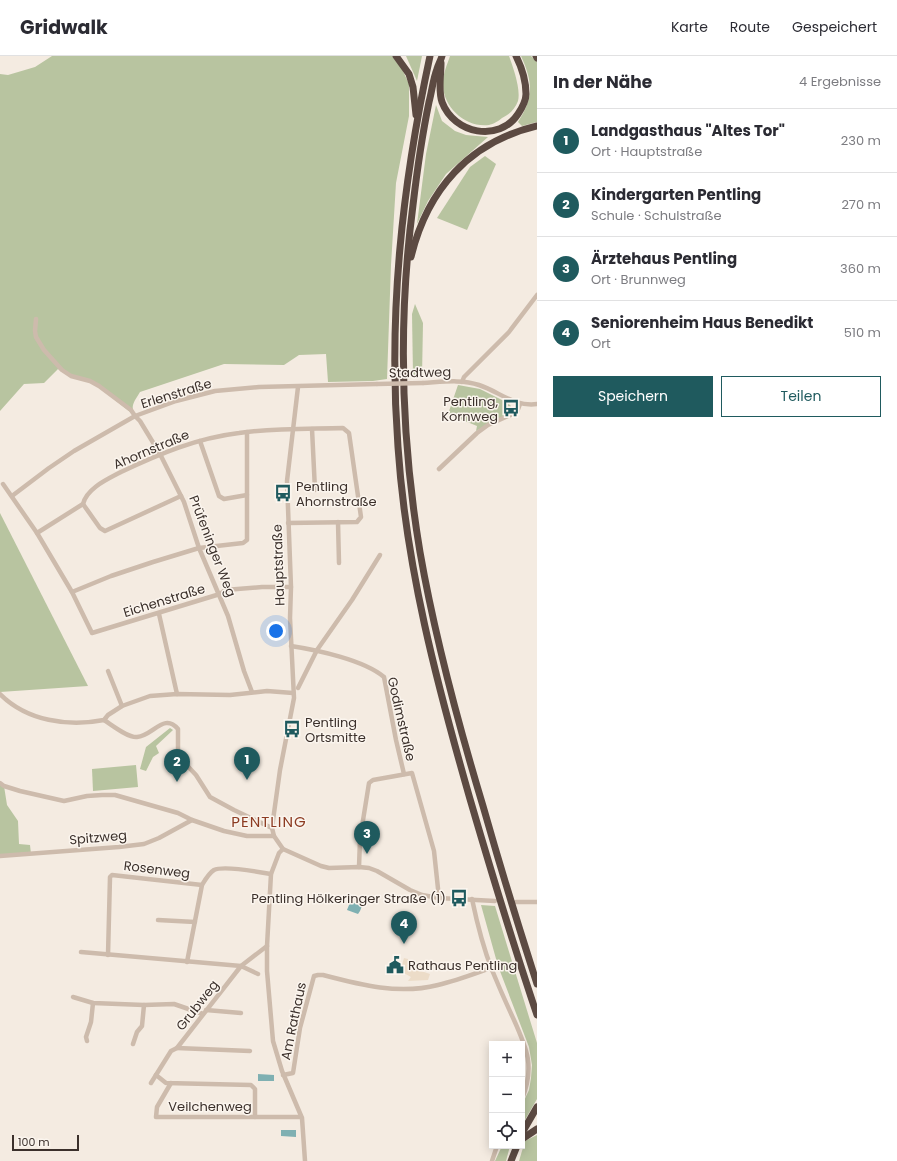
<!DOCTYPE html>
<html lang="de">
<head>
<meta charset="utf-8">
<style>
  body { margin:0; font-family:Poppins,sans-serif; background:#f7f7f7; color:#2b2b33 }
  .controls { position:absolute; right:12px; bottom:12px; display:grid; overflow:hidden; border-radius:0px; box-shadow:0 2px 10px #0003 }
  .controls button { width:36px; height:36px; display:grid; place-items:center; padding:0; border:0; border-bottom:1px solid #e1e1e2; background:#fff; color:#2b2b33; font:20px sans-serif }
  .scale { position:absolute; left:12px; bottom:10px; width:67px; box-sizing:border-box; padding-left:4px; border:2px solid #3b302b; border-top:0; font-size:11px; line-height:14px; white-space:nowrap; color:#3b302b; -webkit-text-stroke:3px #fbf5ee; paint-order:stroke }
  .you { position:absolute; left:276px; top:575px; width:14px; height:14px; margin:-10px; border:3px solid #fff; border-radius:50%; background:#1a73e8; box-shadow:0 0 0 6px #1a73e833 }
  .badge { display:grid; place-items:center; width:26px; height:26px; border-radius:50%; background:#1f5a5e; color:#fff; font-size:13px; font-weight:700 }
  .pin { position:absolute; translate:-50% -33px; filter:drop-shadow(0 1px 2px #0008) }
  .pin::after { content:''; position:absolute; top:21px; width:14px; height:12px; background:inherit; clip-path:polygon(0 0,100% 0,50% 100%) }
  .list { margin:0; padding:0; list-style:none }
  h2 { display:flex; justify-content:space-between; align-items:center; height:52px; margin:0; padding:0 16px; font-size:17px }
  h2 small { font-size:13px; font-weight:400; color:#7c7c81 }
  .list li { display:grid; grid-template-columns:26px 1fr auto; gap:12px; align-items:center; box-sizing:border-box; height:64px; padding:0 16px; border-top:1px solid #e1e1e2 }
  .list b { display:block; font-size:15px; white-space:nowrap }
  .list p { margin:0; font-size:13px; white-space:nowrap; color:#7c7c81 }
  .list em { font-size:13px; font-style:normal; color:#7c7c81 }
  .actions { display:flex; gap:8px; padding:12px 16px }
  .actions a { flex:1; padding:9px 0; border:1px solid #1f5a5e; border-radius:0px; text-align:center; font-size:14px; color:#1f5a5e }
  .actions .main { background:#1f5a5e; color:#fff }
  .icon { flex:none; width:22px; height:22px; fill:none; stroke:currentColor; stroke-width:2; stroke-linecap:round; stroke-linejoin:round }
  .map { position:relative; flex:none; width:537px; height:1105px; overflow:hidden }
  header { display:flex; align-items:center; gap:24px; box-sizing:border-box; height:56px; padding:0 20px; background:#fff; border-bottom:1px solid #e1e1e2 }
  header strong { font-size:19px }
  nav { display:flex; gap:22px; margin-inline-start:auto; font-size:14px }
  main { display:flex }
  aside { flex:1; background:#fff }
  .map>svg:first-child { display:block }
  .green { fill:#b8c4a0 }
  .plaza { fill:#ecdcc8 }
  .water { fill:#7fb0b2 }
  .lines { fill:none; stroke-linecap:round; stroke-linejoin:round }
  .minor { stroke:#cdbbac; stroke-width:4.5 }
  .highway { stroke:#5c4a42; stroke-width:7 }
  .minor-bridge { stroke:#cdbbac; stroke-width:4.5 }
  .labels { text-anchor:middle; stroke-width:3; stroke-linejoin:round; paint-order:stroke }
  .street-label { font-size:13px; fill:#3b302b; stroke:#fbf5ee }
  .poi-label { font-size:13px; fill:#3b302b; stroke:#fbf5ee; text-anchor:start }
  .quarter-label { font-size:15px; letter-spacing:1px; fill:#8c3b22; stroke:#fbf5ee }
</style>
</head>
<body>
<header>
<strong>Gridwalk</strong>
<nav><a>Karte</a><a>Route</a><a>Gespeichert</a></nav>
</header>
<main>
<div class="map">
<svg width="537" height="1105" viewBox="0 0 537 1105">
  <rect width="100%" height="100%" fill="#f4ebe1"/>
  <g class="green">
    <path d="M52,0H392L402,13L409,28V60L396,127L391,209L387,323L373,325L328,326L326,298L299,299L284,309L224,308L140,336C134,346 130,350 135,360L95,328L71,321L58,313L44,327L24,328L0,355V18L8,19L35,11Z"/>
    <path d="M406,0H422L417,25Z"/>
    <path d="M450,0H509C513,11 521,33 518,45C515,53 510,58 502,62C499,65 493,68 489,69C466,72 444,52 443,30C442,20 447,9 450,0Z"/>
    <path d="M521,0H531L537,6V66L522,70L518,66C534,42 533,26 521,0Z"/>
    <path d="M436,49L442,65L455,75L466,79L488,81L446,118L428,145L417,168L426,98Z"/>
    <path d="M485,100L496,108L467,174L437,162L470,111Z"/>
    <path d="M415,248L423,267L422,320L413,319L412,258Z"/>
    <path d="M458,329L480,333L508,347L511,350V355L508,358L476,375L477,370L448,358Z"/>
    <path d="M0,457L88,630L0,636Z"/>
    <path d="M170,672L173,674L156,690L159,697L153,701L146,715L140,713L146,691Z"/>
    <path d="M136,709L138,731L93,735L92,713Z"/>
    <path d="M0,727L4,730L7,749L18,765L19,788L30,789L31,798L0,800Z"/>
    <path d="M481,849L495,850L537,987V1043L522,1069V1049L529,1034L531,1022L532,1009L529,991L498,910Z"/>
    <path d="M537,1079V1105H519L525,1085Z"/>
    <path d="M502,1090H510L506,1105H495Z"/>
  </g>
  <path class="plaza" d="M404,902L408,903V905L422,911L421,915L430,918L428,924L408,925L411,921L400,915Z"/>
  <g class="water">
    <path d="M351,846L362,850L360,855L358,858L347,854L349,849Z"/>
    <path d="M258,1018L274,1019V1025H258Z"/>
    <path d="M281,1074H296V1081L281,1080Z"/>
  </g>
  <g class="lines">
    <g class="minor">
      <path d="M36,263L35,275L36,281L44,294L62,314L71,320L90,325L99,330L131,354L135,360L140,365L160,398L184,446L199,492L228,560L244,615L252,636"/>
      <path d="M462,326L464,321L509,276L537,239"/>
      <path d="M423,327C442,326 461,323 479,329C500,336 514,351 537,348"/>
      <path d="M298,331L287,425L291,531L290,562L294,642L280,714L274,757L272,772L274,780L283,793L321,810L329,812L359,811L369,812L377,815L410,834L422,839L439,842L495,845"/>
      <path d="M312,373L315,434"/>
      <path d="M200,385L219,440L224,443L247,439"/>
      <path d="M439,413L477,377L488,369L517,356L520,348"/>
      <path d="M3,428L37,477L72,536L92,577L220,538L225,534L262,531H291"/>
      <path d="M12,440L49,412L74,395L135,360L176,345L215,335L259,331L377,328"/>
      <path d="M83,448L100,472L105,475L181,440"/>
      <path d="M338,466L339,507"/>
      <path d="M37,477L83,448C87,432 108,423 121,416C159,398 197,382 239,377C273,372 308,373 343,372L349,377L361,461L357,466L288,467"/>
      <path d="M72,536L111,520L153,506L199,492L243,487L247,484V376"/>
      <path d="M159,558L177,638"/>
      <path d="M291,590C317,594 364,604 384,621L396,684L404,718"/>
      <path d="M108,615L122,650"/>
      <path d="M298,632L317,594L352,544L380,499"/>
      <path d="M0,638C27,665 68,671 104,664L108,659L122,650L150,640L177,638L230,639L267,635L293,637"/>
      <path d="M104,664C112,669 128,682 137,681C153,680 164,656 178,673V695L180,702L196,719L210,741L234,754L272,772"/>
      <path d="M0,727L4,730L20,735L64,745L87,740L102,739H115L178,757L192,764L224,775L247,780H274"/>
      <path d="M283,793L279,797L271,818L267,890V915L273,985L282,1015L302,1062L305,1105"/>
      <path d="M0,800L119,791L144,788L159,782L192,764"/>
      <path d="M359,811L360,783L369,727L373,724L412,717L434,795L439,842"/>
      <path d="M472,843C477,867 483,891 492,914C499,931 506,947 514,964C527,993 535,1011 522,1043"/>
      <path d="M516,846H537"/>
      <path d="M158,864L195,866"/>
      <path d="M81,896L241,910L258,918"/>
      <path d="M108,899L110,821L112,819L202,829"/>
      <path d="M187,906L202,829C205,824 209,817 214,814C224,809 259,816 271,818"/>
      <path d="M73,941L93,947L144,949L174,948L203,958"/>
      <path d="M206,954L241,957"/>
      <path d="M87,985L86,981L91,966L93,947"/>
      <path d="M133,988L137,976L142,970L144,949"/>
      <path d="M177,992L250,995"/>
      <path d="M156,1019L166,1027L251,1029L255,1033V1061"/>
      <path d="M283,1019L293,1017L300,972L314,920L318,919H323C361,929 399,939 438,929C456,925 474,918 491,912"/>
      <path d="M151,1027L171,995L177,992L241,910L267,890"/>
      <path d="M171,1027L157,1051L156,1061H301"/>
      <path d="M492,1105L497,1090"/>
    </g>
    <g class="highway">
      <path d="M396,0L409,18L413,31L416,59"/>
      <path d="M430,0C402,130 388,258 398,391C406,511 437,628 470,743C491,815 513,888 537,959"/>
      <path d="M442,0C441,4 438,9 437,13C433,23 432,35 429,46C422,80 417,115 413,149C398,264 401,382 420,496C435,582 458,667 483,750C500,810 518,869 537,928"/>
      <path d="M536,0L537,2"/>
      <path d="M441,7C441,20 438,34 442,46C454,78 499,87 518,58C522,52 526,45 526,38C526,25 522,12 516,0"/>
      <path d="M411,201C427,134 469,86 537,70"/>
      <path d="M522,1077L537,1051"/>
      <path d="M522,1083L537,1073"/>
      <path d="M511,1105L517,1090"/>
    </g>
    <path class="minor-bridge" d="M377,328L423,327"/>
  </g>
  <defs>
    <g id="bus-bare" transform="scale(1.38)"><path d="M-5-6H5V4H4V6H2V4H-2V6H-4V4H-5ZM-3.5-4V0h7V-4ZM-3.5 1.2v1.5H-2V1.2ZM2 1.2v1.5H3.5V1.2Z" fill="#1f5a5e" stroke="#fbf5ee" stroke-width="2.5" paint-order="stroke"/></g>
    <g id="civic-bare" transform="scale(1.38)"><path d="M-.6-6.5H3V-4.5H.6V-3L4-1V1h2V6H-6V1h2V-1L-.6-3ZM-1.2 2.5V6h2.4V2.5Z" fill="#1f5a5e" stroke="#fbf5ee" stroke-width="2.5" paint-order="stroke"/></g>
  </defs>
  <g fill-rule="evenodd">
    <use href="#bus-bare" x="511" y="352"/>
    <use href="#bus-bare" x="283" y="437"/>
    <use href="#bus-bare" x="292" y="673"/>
    <use href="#bus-bare" x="459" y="842"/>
    <use href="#civic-bare" x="395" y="909"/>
  </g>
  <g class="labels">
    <g class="street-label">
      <text transform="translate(420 316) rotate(-1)" y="5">Stadtweg</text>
      <text transform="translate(176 337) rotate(-17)" y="5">Erlenstraße</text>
      <text transform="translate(151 393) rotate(-23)" y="5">Ahornstraße</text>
      <text transform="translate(213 490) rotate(69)" y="5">Prüfeninger Weg</text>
      <text transform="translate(278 509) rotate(-92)" y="5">Hauptstraße</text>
      <text transform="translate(164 544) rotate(-17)" y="5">Eichenstraße</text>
      <text transform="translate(402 663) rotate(77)" y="5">Godimstraße</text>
      <text transform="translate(98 781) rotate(-5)" y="5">Spitzweg</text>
      <text transform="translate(157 813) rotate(7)" y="5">Rosenweg</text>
      <text transform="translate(197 949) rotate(-52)" y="5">Grubweg</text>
      <text transform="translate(293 965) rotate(-78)" y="5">Am Rathaus</text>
      <text x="210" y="1055">Veilchenweg</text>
    </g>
    <g class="poi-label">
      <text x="498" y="350" text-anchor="end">Pentling,<tspan x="498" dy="15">Kornweg</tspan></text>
      <text x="296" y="435">Pentling<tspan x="296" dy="15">Ahornstraße</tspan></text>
      <text x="305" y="671">Pentling<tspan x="305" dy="15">Ortsmitte</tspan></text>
      <text x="446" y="847" text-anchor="end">Pentling Hölkeringer Straße (1)</text>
      <text x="408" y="914">Rathaus Pentling</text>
    </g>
    <g class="quarter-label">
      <text x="269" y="771">PENTLING</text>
    </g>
  </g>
</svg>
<div class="controls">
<button>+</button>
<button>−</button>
<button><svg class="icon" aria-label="locate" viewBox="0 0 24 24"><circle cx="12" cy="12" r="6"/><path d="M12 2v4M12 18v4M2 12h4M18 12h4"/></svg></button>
</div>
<div class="scale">100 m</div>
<div class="you"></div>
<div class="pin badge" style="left:247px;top:724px">1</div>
<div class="pin badge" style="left:177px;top:726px">2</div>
<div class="pin badge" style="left:367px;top:798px">3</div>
<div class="pin badge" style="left:404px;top:888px">4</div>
</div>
<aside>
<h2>In der Nähe<small>4 Ergebnisse</small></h2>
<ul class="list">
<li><span class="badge">1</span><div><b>Landgasthaus &quot;Altes Tor&quot;</b><p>Ort · Hauptstraße</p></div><em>230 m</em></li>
<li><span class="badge">2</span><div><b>Kindergarten Pentling</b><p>Schule · Schulstraße</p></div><em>270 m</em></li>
<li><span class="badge">3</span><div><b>Ärztehaus Pentling</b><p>Ort · Brunnweg</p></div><em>360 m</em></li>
<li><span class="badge">4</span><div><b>Seniorenheim Haus Benedikt</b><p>Ort</p></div><em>510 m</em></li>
</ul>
<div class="actions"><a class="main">Speichern</a><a>Teilen</a></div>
</aside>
</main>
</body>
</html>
